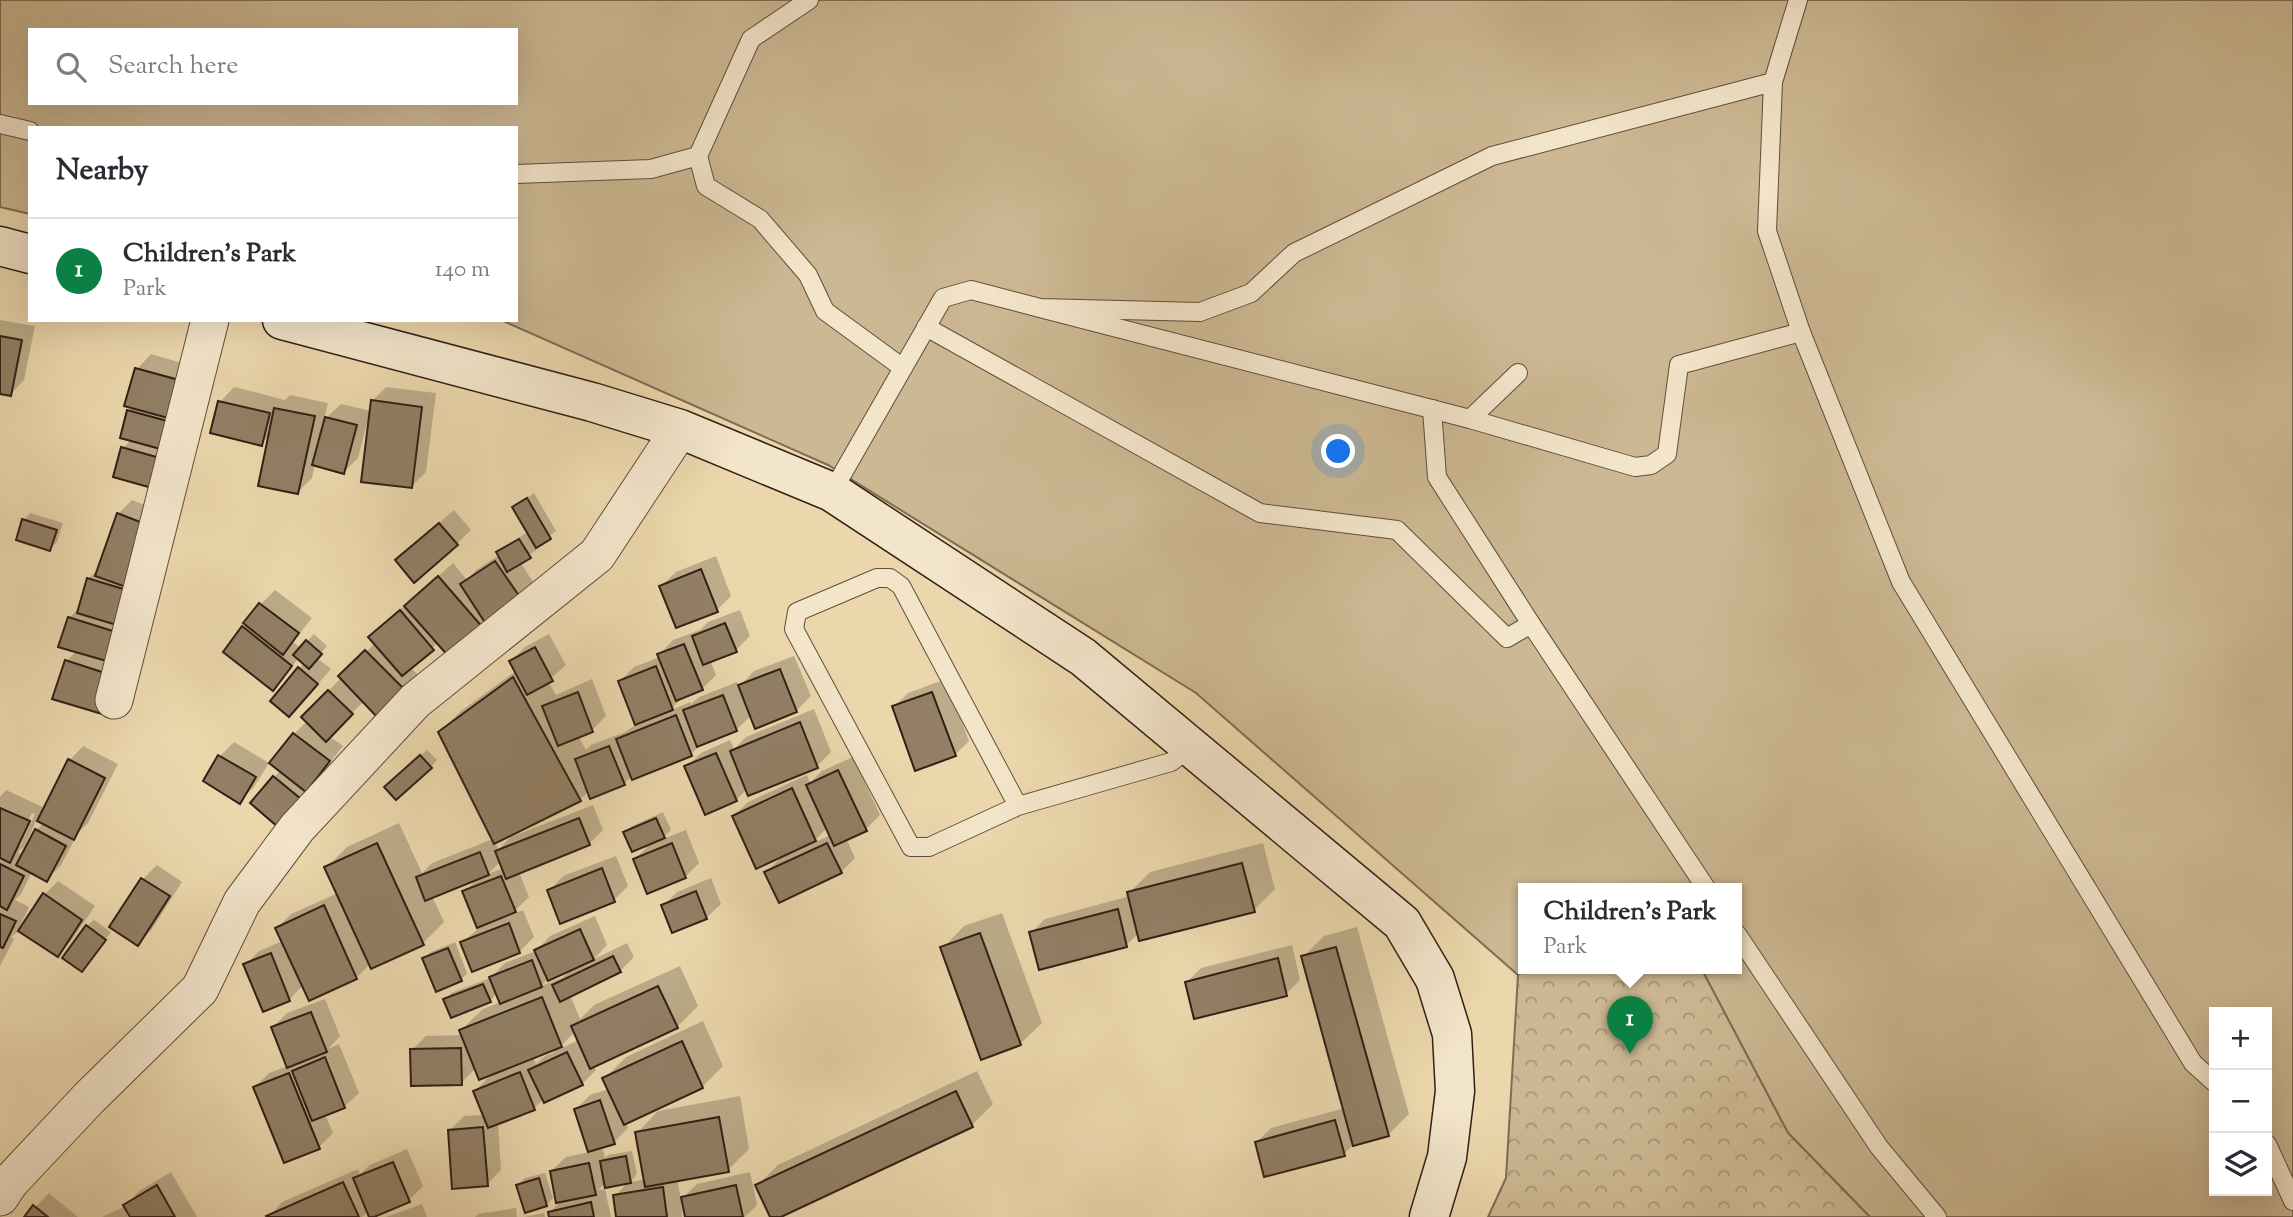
<!DOCTYPE html>
<html lang="en">
<head>
<meta charset="utf-8">
<style>
  body { margin:0; font-family:"Sorts Mill Goudy",serif; background:#f7f7f7; color:#2b2b33 }
  .controls { position:absolute; right:21px; bottom:21px; display:grid; overflow:hidden; border-radius:0px; box-shadow:0 7px 28px #0002 }
  .controls button { width:63px; height:63px; display:grid; place-items:center; padding:0; border:0; border-bottom:2px solid #e1e1e2; background:#fff; color:#2b2b33; font:35px sans-serif }
  .you { position:absolute; left:1339px; top:452px; width:24px; height:24px; margin:-18px; border:5px solid #fff; border-radius:50%; background:#1a73e8; box-shadow:0 0 0 10px #1a73e833 }
  .badge { display:grid; place-items:center; width:46px; height:46px; border-radius:50%; background:#0b8043; color:#fff; font-size:23px; font-weight:700 }
  .pin { position:absolute; translate:-50% -58px; filter:drop-shadow(0 2px 4px #0008) }
  .pin::after { content:''; position:absolute; top:37px; width:24px; height:21px; background:inherit; clip-path:polygon(0 0,100% 0,50% 100%) }
  .popup { position:absolute; left:1518px; top:883px; width:224px; height:91px; box-sizing:border-box; display:grid; place-content:center; border-radius:0px; background:#fff; filter:drop-shadow(0 2px 5px #0005); font-size:23px; white-space:nowrap; color:#7c7c81 }
  .popup b { font-size:26px; color:#2b2b33 }
  .popup::after { content:''; position:absolute; left:50%; top:100%; margin-left:-14px; border:14px solid transparent; border-top-color:#fff }
  .list { margin:0; padding:0; list-style:none }
  h2 { display:flex; justify-content:space-between; align-items:center; height:91px; margin:0; padding:0 28px; font-size:30px }
  h2 small { font-size:23px; font-weight:400; color:#7c7c81 }
  .list li { display:grid; grid-template-columns:46px 1fr auto; gap:21px; align-items:center; box-sizing:border-box; height:105px; padding:0 28px; border-top:2px solid #e1e1e2 }
  .list b { display:block; font-size:26px; white-space:nowrap }
  .list p { margin:0; font-size:23px; white-space:nowrap; color:#7c7c81 }
  .list em { font-size:23px; font-style:normal; color:#7c7c81 }
  .icon { flex:none; width:38px; height:38px; fill:none; stroke:currentColor; stroke-width:2; stroke-linecap:round; stroke-linejoin:round }
  .map { position:relative; flex:none; width:2293px; height:1217px; overflow:hidden }
  .search { position:absolute; background:#fff; box-shadow:0 7px 28px #0002; left:28px; top:28px; width:490px; height:77px; display:flex; align-items:center; gap:18px; box-sizing:border-box; padding:0 24px; border-radius:0px; color:#7c7c81; font-size:26px }
  .panel { position:absolute; background:#fff; box-shadow:0 7px 28px #0002; left:28px; top:126px; width:490px; height:196px; border-radius:0px }
  .map>svg:first-child { display:block }
  .green { fill:#ccb893; stroke:#7e6c54; stroke-width:2; fill-rule:evenodd }
  .park { fill:url(#park-crowns); stroke:#7e6c54; stroke-width:2 }
  .shadow { fill:#0003; fill-rule:evenodd }
  .building { fill:#927f65; stroke:#311f16; stroke-width:2 }
  .lines { fill:none; stroke-linecap:round; stroke-linejoin:round }
  .lane-casing { stroke:#604d3c; stroke-width:20 }
  .street-casing { stroke:#604d3c; stroke-width:39 }
  .secondary-casing { stroke:#311f16; stroke-width:41 }
  .lane { stroke:#f3e5ca; stroke-width:18 }
  .street { stroke:#f3e5ca; stroke-width:37 }
  .secondary { stroke:#f3e5ca; stroke-width:38 }
</style>
</head>
<body>
<div class="map">
<svg width="2293" height="1217" viewBox="0 0 2293 1217">
  <defs>
    <pattern id="park-crowns" width="20" height="18" patternUnits="userSpaceOnUse" patternTransform="scale(1.75)"><rect width="20" height="18" fill="#ccb893"/><path d="M2 6a3 3 0 1 1 6 0M12 15a3 3 0 1 1 6 0" fill="none" stroke="#a69577"/></pattern>
  </defs>
  <rect width="100%" height="100%" fill="#ecd7ad"/>
  <filter id="stains"><feTurbulence type="fractalNoise" baseFrequency=".00286" numOctaves="4"/><feColorMatrix values="0 0 0 0 .2 0 0 0 0 .09 0 0 0 0 .02 0 0 0 .5 -.17"/></filter>
  <radialGradient id="worn" r=".72"><stop offset=".6" stop-color="#630" stop-opacity="0"/><stop offset="1" stop-color="#630" stop-opacity=".3"/></radialGradient>
  <path class="green" d="M0,0H2293V1217H1870L1788,1133L1701,968H1737V888H1523V968H1530L1518,975L1196,693L828,465L501,320H516V128H30V214L0,207ZM30,30H516V103H30ZM2214,1012H2267V1191H2214Z"/>
  <path class="park" d="M1530,968H1701L1788,1133L1870,1217H1488L1506,1178L1518,975Z"/>
  <g class="shadow">
    <path d="M0,320L35,326L24,380L10,395L0,393Z"/>
    <path d="M151,354L192,366L166,472L123,448L132,439L129,411L134,407L137,369Z"/>
    <path d="M234,387L285,400L290,395L328,403L324,420L341,404L371,411L372,401L386,387L436,393L426,472L412,486L367,423L358,458L344,472L315,464L312,478L298,492L270,435L261,444L220,402Z"/>
    <path d="M534,493L556,531L535,547L536,550L520,562L535,585L482,628L439,642L410,667L420,677L379,716L364,701L329,736L343,746L292,810L274,777L281,770L294,734L307,721L303,717L375,643L370,637L453,563L467,580L476,570L499,555L498,553L505,546L528,532L514,507Z"/>
    <path d="M132,500L161,511L116,698L66,661L77,651L69,618L80,607L88,579L99,569L118,514Z"/>
    <path d="M454,510L471,530L457,544L397,560Z"/>
    <path d="M30,513L63,523L57,542L50,549L24,520Z"/>
    <path d="M716,556L731,596L717,610L661,586L676,572Z"/>
    <path d="M275,590L312,618L293,642L301,648L314,634L327,646L317,658L331,669L303,701L299,668L305,663L299,658L272,689L244,628L261,604Z"/>
    <path d="M740,610L750,636L736,650L710,660L716,675L702,689L684,696L669,711L690,702L691,704L699,697L737,682L739,687L754,671L794,656L811,696L796,711L752,715L736,730L703,743L691,754L632,776L624,784L589,791L580,800L496,843L498,850L511,837L593,805L603,830L589,844L519,872L529,897L510,915L523,910L534,937L519,952L473,970L462,943L479,928L464,892L478,878L432,896L444,922L423,943L372,967L370,964L356,978L303,985L289,1000L245,965L259,951L283,941L277,928L291,914L338,893L326,868L347,847L399,823L422,873L432,863L493,839L440,732L461,711L516,671L511,661L525,647L549,634L566,665L548,681L556,695L592,679L606,716L592,730L578,736L586,750L591,745L625,732L637,724L620,681L634,667L660,657L659,655L673,640L700,630L708,622ZM501,861L503,868L488,874Z"/>
    <path d="M946,679L969,741L955,755L894,707L908,693Z"/>
    <path d="M814,709L831,752L817,766L747,789L736,800L686,767L701,753L730,740L734,749L746,737Z"/>
    <path d="M234,742L269,763L254,787L240,801L205,780L220,756Z"/>
    <path d="M83,746L118,764L88,823L78,833L61,865L47,879L32,872L21,894L15,900L29,907L17,932L11,937L14,939L0,966V797L6,790L45,808L69,761ZM32,813L35,814L20,846H16ZM37,819L44,823L36,830L23,855L18,852L24,847Z"/>
    <path d="M427,750L437,760L431,767L387,787Z"/>
    <path d="M853,757L880,815L866,829L846,838L855,858L841,872H766L785,854L734,816L748,802L807,775L810,783L822,771ZM828,827L831,835L811,844Z"/>
    <path d="M663,812L671,830L660,840L686,830L699,863L685,877L635,859L652,842L625,833L632,826Z"/>
    <path d="M1263,843L1275,889L1254,910L1139,933L1126,945L1031,933L1045,919L1130,896L1129,893L1150,872Z"/>
    <path d="M616,856L628,886L614,900L549,891L563,876Z"/>
    <path d="M157,865L182,882L152,929L138,943L111,927L143,879Z"/>
    <path d="M711,878L721,904L706,918L663,906L677,892Z"/>
    <path d="M58,881L95,906L71,941L57,955L44,895Z"/>
    <path d="M1002,913L1042,1023L1020,1044L943,948L964,926Z"/>
    <path d="M595,916L607,945L594,959L627,943L634,957L620,971L570,995L580,1019L594,1005L680,966L698,1006L677,1027L594,1065L596,1070L582,1084L544,1099L534,1108L498,1123L501,1170L487,1184L450,1130L464,1116L484,1115L475,1091L494,1072L476,1068L461,1083L412,1050L426,1036L463,1035L461,1030L483,1009L501,1002L497,993L490,1001L445,1000L451,993L490,978L505,963L536,951L550,936ZM571,969L562,978L541,986L548,979ZM575,1032L579,1040L557,1050ZM553,1049L555,1052L545,1056L536,1064L533,1057Z"/>
    <path d="M94,920L111,932L82,970L87,926Z"/>
    <path d="M1357,927L1409,1114L1388,1135L1354,1144L1344,1154L1257,1142L1271,1128L1345,1108L1303,957L1324,936Z"/>
    <path d="M455,942L467,973L461,980L424,958L431,952Z"/>
    <path d="M1292,945L1300,980L1286,994L1187,982L1201,968Z"/>
    <path d="M325,999L340,1036L328,1049L339,1044L359,1093L344,1107L325,1114L333,1133L319,1147L255,1087L269,1073L288,1066L273,1027L287,1013Z"/>
    <path d="M703,1021L723,1066L702,1087L626,1122L628,1128L614,1142L593,1149L594,1151L603,1149L605,1158L608,1155L632,1151L637,1174L630,1182L646,1179L637,1133L658,1111L740,1096L749,1149L728,1170L677,1179L681,1200L697,1184L750,1172L757,1205L745,1217H687L684,1201L681,1202L682,1217H618L615,1196L629,1181L606,1183L598,1190L605,1189L611,1217H551L550,1212L562,1200L551,1171L566,1157L590,1152L576,1109L590,1095L609,1089L605,1078L626,1057Z"/>
    <path d="M977,1071L993,1104L972,1125L777,1217H772L757,1186L778,1165Z"/>
    <path d="M407,1149L423,1186L409,1200L369,1210L362,1217H269L282,1202L358,1169L360,1174L370,1165Z"/>
    <path d="M171,1172L197,1217H132L128,1211L126,1212L128,1217H102L126,1206L139,1191Z"/>
    <path d="M545,1173L553,1198L546,1205L518,1185L525,1178Z"/>
    <path d="M49,1193L78,1217H26Z"/>
    <path d="M422,1204L427,1217H386Z"/>
    <path d="M516,1208L517,1217H475L478,1214Z"/>
    <path d="M544,1213L545,1217H524Z"/>
  </g>
  <g class="building">
    <path d="M0,336L22,340L11,396L0,394Z"/>
    <path d="M135,368L179,380L168,418L124,406Z"/>
    <path d="M371,400L422,407L412,488L361,482Z"/>
    <path d="M218,401L270,413L262,446L210,433Z"/>
    <path d="M274,408L315,416L298,494L258,486Z"/>
    <path d="M127,410L171,422L164,450L120,438Z"/>
    <path d="M325,417L357,425L344,474L312,465Z"/>
    <path d="M121,447L160,458L152,488L113,477Z"/>
    <path d="M527,498L551,539L536,548L512,507Z"/>
    <path d="M117,513L148,525L126,587L95,576Z"/>
    <path d="M22,519L57,530L50,551L16,540Z"/>
    <path d="M439,523L458,545L414,583L395,560Z"/>
    <path d="M519,539L531,558L507,572L496,552Z"/>
    <path d="M495,561L522,600L486,624L460,584Z"/>
    <path d="M701,569L718,612L676,628L659,586Z"/>
    <path d="M438,576L484,629L450,658L404,606Z"/>
    <path d="M87,578L130,591L120,626L77,613Z"/>
    <path d="M259,603L299,633L283,655L243,623Z"/>
    <path d="M400,610L434,650L402,676L368,637Z"/>
    <path d="M68,617L119,633L110,662L58,647Z"/>
    <path d="M725,623L737,652L703,665L692,636Z"/>
    <path d="M242,626L292,666L273,691L223,652Z"/>
    <path d="M306,640L322,654L309,669L293,655Z"/>
    <path d="M684,644L703,690L676,701L657,654Z"/>
    <path d="M535,647L553,681L527,695L509,661Z"/>
    <path d="M365,650L407,692L379,719L338,676Z"/>
    <path d="M65,660L114,676L102,714L52,699Z"/>
    <path d="M656,666L673,710L635,725L618,681Z"/>
    <path d="M298,667L318,684L289,717L270,701Z"/>
    <path d="M780,669L797,712L755,729L738,685Z"/>
    <path d="M513,677L581,801L494,844L438,732Z"/>
    <path d="M328,690L353,714L326,742L301,717Z"/>
    <path d="M578,692L593,732L558,746L542,706Z"/>
    <path d="M932,692L956,756L915,771L892,706Z"/>
    <path d="M723,695L737,731L697,747L683,710Z"/>
    <path d="M676,715L692,756L632,780L616,739Z"/>
    <path d="M800,722L818,768L748,796L730,751Z"/>
    <path d="M293,733L330,761L306,792L269,763Z"/>
    <path d="M609,746L625,785L590,799L575,759Z"/>
    <path d="M716,753L737,801L705,815L684,766Z"/>
    <path d="M218,755L256,777L240,804L203,781Z"/>
    <path d="M420,755L432,768L396,800L384,787Z"/>
    <path d="M68,759L105,778L74,840L37,821Z"/>
    <path d="M838,770L867,831L834,846L806,785Z"/>
    <path d="M273,776L301,799L278,827L250,803Z"/>
    <path d="M792,788L816,841L756,869L732,816Z"/>
    <path d="M0,808L30,821L10,863L0,858Z"/>
    <path d="M579,818L590,845L506,879L495,851Z"/>
    <path d="M656,818L665,838L632,852L623,832Z"/>
    <path d="M35,829L66,846L47,882L16,865Z"/>
    <path d="M377,843L424,945L371,969L324,867Z"/>
    <path d="M672,843L686,878L647,894L633,859Z"/>
    <path d="M827,843L842,873L779,903L764,872Z"/>
    <path d="M480,852L489,875L425,901L416,877Z"/>
    <path d="M1242,863L1255,912L1139,941L1127,892Z"/>
    <path d="M0,864L24,876L7,910L0,906Z"/>
    <path d="M602,868L615,902L560,924L547,890Z"/>
    <path d="M501,876L516,912L477,928L462,891Z"/>
    <path d="M141,878L170,896L138,946L109,927Z"/>
    <path d="M696,891L707,919L672,933L661,905Z"/>
    <path d="M43,893L82,920L58,957L18,931Z"/>
    <path d="M324,905L357,979L309,1001L275,928Z"/>
    <path d="M1118,909L1127,947L1039,970L1029,932Z"/>
    <path d="M0,914L16,921L3,948L0,947Z"/>
    <path d="M509,923L520,953L472,972L460,942Z"/>
    <path d="M86,925L106,940L82,972L62,958Z"/>
    <path d="M580,929L594,960L548,981L534,950Z"/>
    <path d="M980,933L1021,1045L981,1060L940,947Z"/>
    <path d="M1336,947L1389,1136L1353,1146L1301,956Z"/>
    <path d="M448,948L462,981L436,992L422,958Z"/>
    <path d="M271,953L290,1001L263,1012L243,964Z"/>
    <path d="M613,956L621,972L560,1002L552,985Z"/>
    <path d="M1278,958L1287,996L1194,1019L1185,982Z"/>
    <path d="M532,960L542,987L500,1004L489,977Z"/>
    <path d="M483,984L491,1002L451,1018L443,999Z"/>
    <path d="M658,986L678,1028L590,1069L571,1026Z"/>
    <path d="M542,997L562,1047L479,1080L459,1030Z"/>
    <path d="M311,1012L327,1052L287,1068L271,1027Z"/>
    <path d="M682,1041L703,1088L624,1125L602,1078Z"/>
    <path d="M461,1048L462,1085L411,1086L410,1049Z"/>
    <path d="M567,1052L583,1085L544,1103L528,1070Z"/>
    <path d="M325,1057L345,1108L312,1121L292,1071Z"/>
    <path d="M520,1072L535,1110L488,1128L473,1091Z"/>
    <path d="M289,1073L320,1149L284,1163L253,1087Z"/>
    <path d="M956,1091L973,1127L781,1217H770L755,1185Z"/>
    <path d="M600,1100L615,1144L588,1152L574,1109Z"/>
    <path d="M719,1117L729,1172L645,1187L635,1132Z"/>
    <path d="M1335,1120L1345,1156L1264,1177L1255,1142Z"/>
    <path d="M483,1127L488,1186L452,1189L448,1130Z"/>
    <path d="M626,1156L631,1183L605,1188L600,1161Z"/>
    <path d="M393,1162L410,1202L374,1217H369L353,1178Z"/>
    <path d="M589,1163L596,1195L556,1203L550,1171Z"/>
    <path d="M539,1178L547,1206L525,1213L516,1185Z"/>
    <path d="M343,1182L359,1217H267L266,1216Z"/>
    <path d="M157,1185L175,1217H130L123,1205Z"/>
    <path d="M736,1185L743,1217H685L681,1197Z"/>
    <path d="M663,1187L667,1217H616L613,1195Z"/>
    <path d="M591,1202L594,1217H549L548,1212Z"/>
    <path d="M33,1205L48,1217H24Z"/>
  </g>
  <g class="lines">
    <g class="lane-casing">
      <g id="lane">
        <path d="M809,0L751,39L698,156L706,186L760,219L808,275L825,311L903,368"/>
        <path d="M1773,82L1798,0"/>
        <path d="M0,124L30,131"/>
        <path d="M516,174L651,169L698,156"/>
        <path d="M926,327L1260,513L1397,530L1507,638L1531,624"/>
        <path d="M1801,332L1901,582L2193,1063L2214,1082"/>
        <path d="M1432,409L1437,477L1531,624L1706,888"/>
        <path d="M1470,419L1518,373"/>
        <path d="M832,492L943,298L971,290L1040,308L1470,419L1635,467L1651,465L1667,454L1679,365L1801,332L1767,231L1773,82L1492,156L1294,253L1251,293L1200,312L1040,308"/>
        <path d="M1018,806L901,586L890,578H877L797,612L794,629L911,847H929L1018,806L1171,762L1191,747"/>
        <path d="M1737,934L1879,1147L1937,1217"/>
        <path d="M2267,1144L2293,1201"/>
      </g>
    </g>
    <g class="street-casing">
      <g id="street">
        <path d="M114,700L210,320"/>
        <path d="M0,1197L10,1182L89,1098L200,989L242,902L297,828L415,701L597,555L680,429"/>
      </g>
    </g>
    <g class="secondary-casing">
      <g id="secondary">
        <path d="M0,246L30,254"/>
        <path d="M282,320L592,402L680,429L832,492L1083,657L1402,923L1435,979L1452,1034L1455,1091L1447,1157L1429,1217"/>
      </g>
    </g>
    <use href="#lane" class="lane"/>
    <use href="#street" class="street"/>
    <use href="#secondary" class="secondary"/>
  </g>
  <rect width="100%" height="100%" filter="url(#stains)"/>
  <rect width="100%" height="100%" fill="url(#worn)"/>
</svg>
<div class="controls">
<button>+</button>
<button>−</button>
<button><svg class="icon" aria-label="layers" viewBox="0 0 24 24"><path d="M12 4l9 5-9 5-9-5zM3 14l9 5 9-5"/></svg></button>
</div>
<div class="you"></div>
<div class="pin badge" style="left:1630px;top:1054px">1</div>
<div class="popup"><b>Children's Park</b>Park</div>
<div class="search"><svg class="icon" aria-label="search" viewBox="0 0 24 24"><circle cx="10" cy="10" r="6"/><path d="M15 15l6 6"/></svg>Search here</div>
<section class="panel">
<h2>Nearby<small></small></h2>
<ul class="list">
<li><span class="badge">1</span><div><b>Children's Park</b><p>Park</p></div><em>140 m</em></li>
</ul>
</section>
</div>
</body>
</html>
